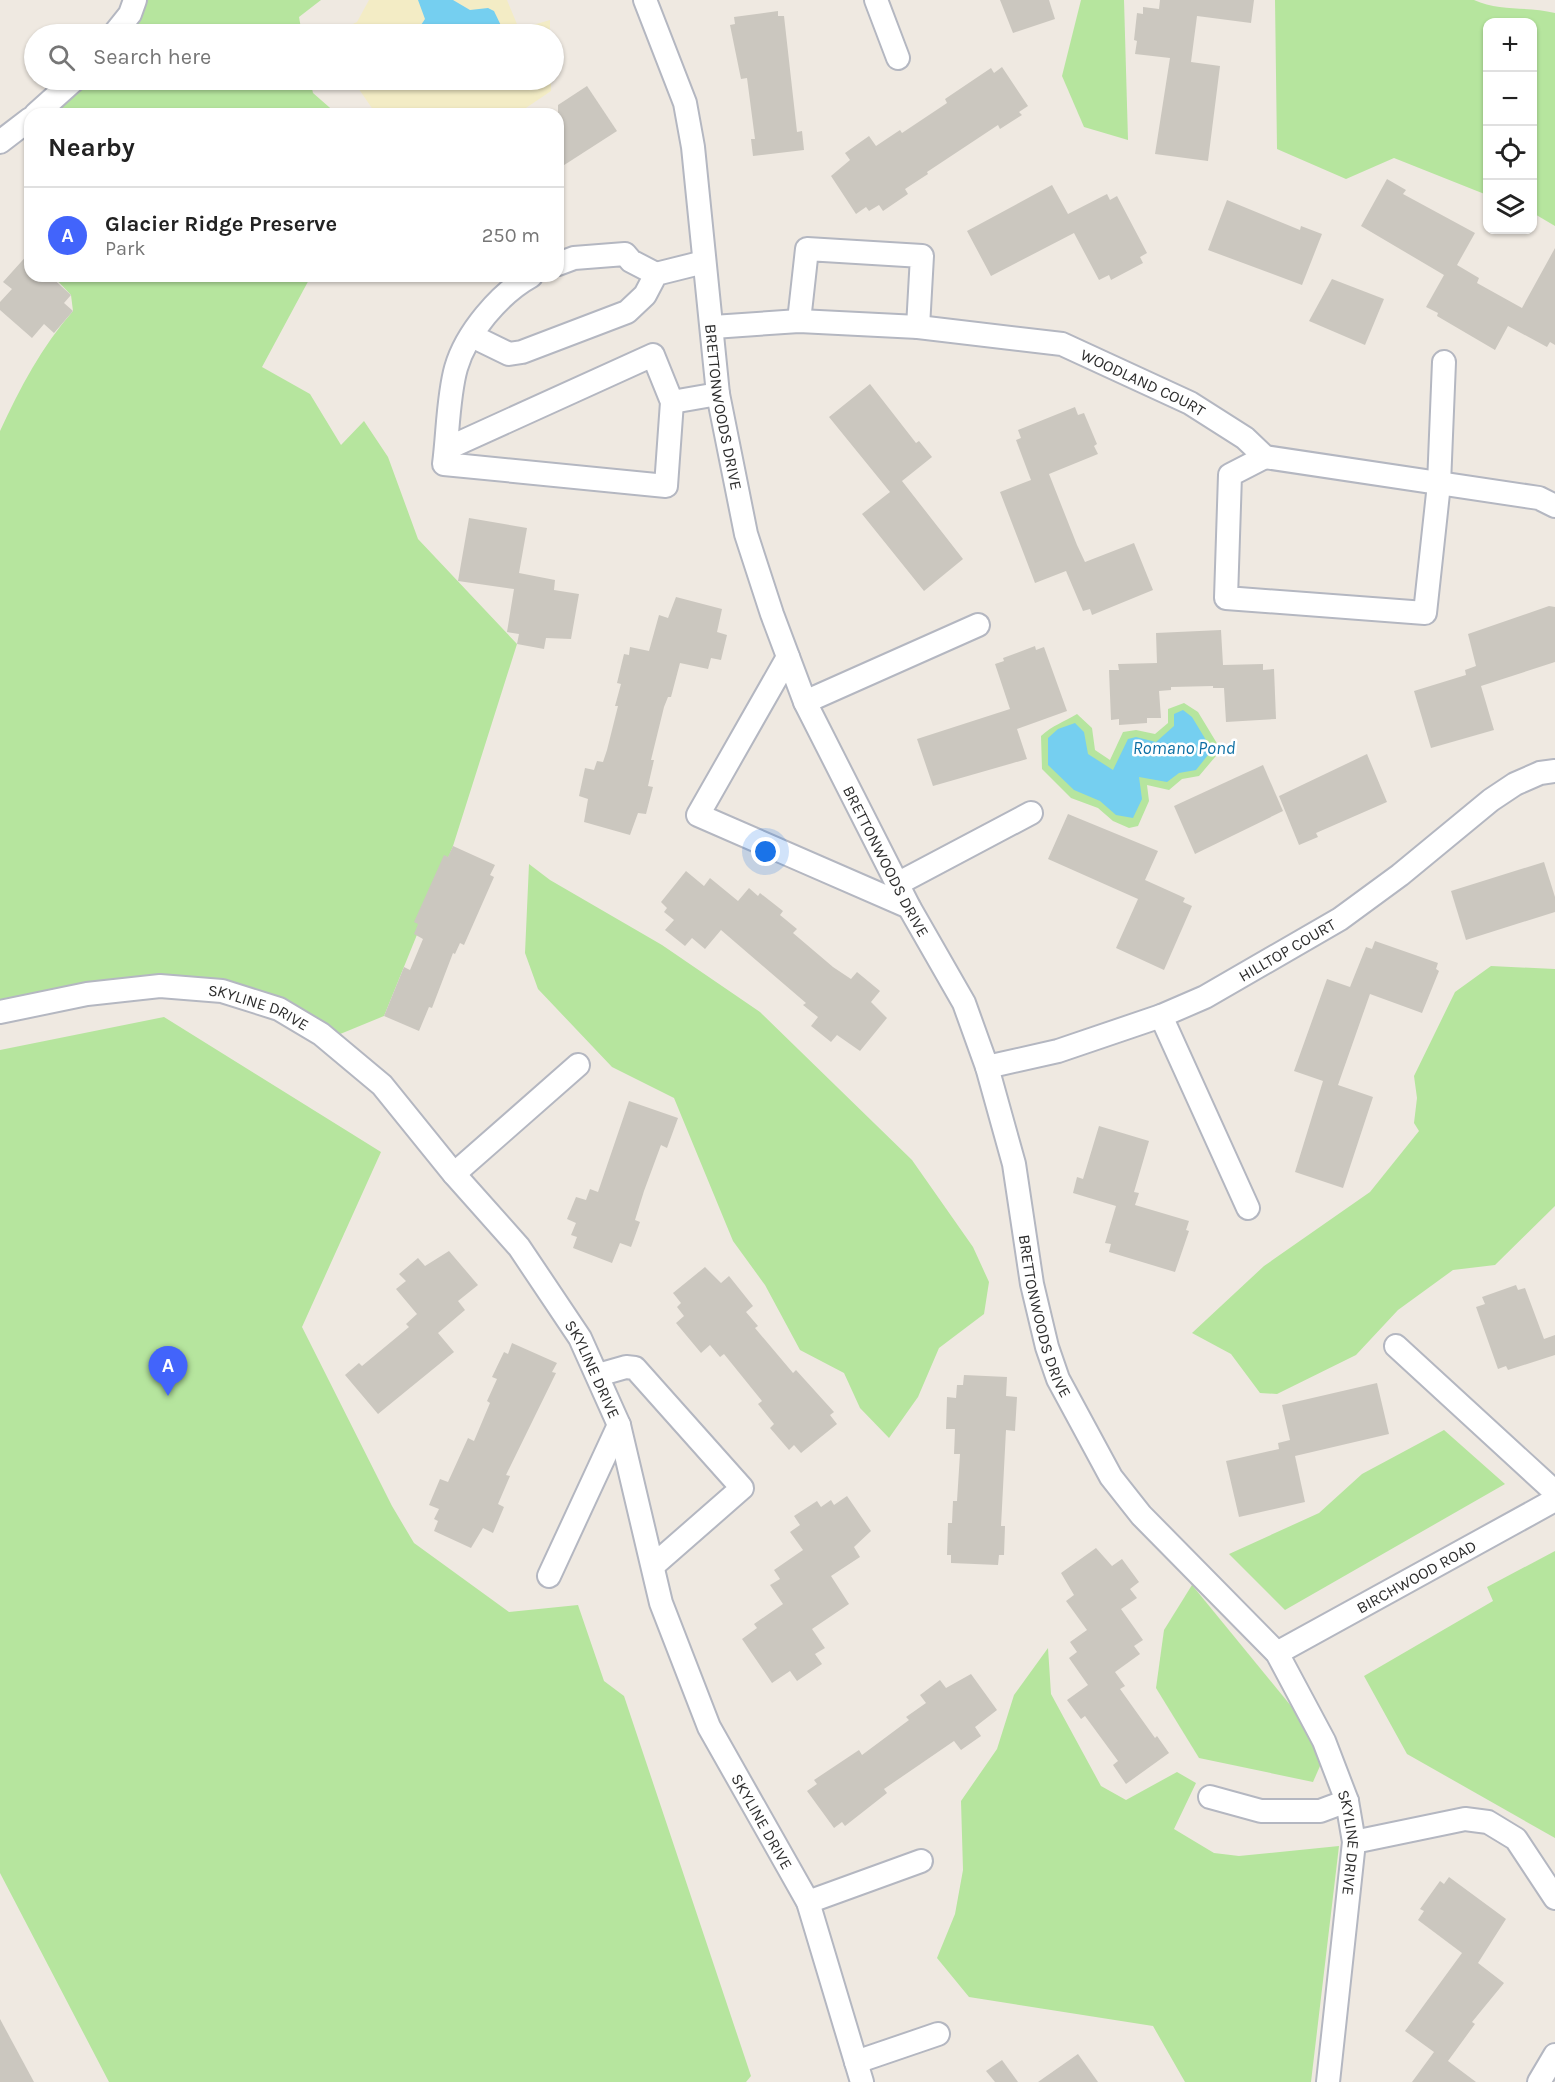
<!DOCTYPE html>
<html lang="en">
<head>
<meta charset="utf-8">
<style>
  body { margin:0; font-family:Karla,sans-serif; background:#f6f6f6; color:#222 }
  .controls { position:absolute; right:18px; top:18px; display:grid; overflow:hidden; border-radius:12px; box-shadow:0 2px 4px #0004 }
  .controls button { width:54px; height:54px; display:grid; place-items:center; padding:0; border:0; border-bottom:2px solid #e0e0e0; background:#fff; color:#222; font:30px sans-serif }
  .you { position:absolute; left:766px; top:852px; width:21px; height:21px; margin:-15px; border:4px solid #fff; border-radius:50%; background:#1a73e8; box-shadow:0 0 0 9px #1a73e833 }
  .badge { display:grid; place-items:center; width:39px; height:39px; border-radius:50%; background:#4264fb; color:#fff; font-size:20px; font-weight:700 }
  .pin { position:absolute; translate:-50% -50px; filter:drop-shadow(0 2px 3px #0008) }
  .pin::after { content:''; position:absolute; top:32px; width:21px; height:18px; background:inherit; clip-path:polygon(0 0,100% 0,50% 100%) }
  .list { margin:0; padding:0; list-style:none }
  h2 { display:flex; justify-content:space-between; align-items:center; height:78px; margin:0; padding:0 24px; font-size:26px }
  h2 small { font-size:20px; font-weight:400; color:#767676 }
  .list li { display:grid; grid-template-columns:39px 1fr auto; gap:18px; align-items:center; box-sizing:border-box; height:96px; padding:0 24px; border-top:2px solid #e0e0e0 }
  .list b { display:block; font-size:22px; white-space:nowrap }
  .list p { margin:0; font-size:20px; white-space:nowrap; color:#767676 }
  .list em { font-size:20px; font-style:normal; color:#767676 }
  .icon { flex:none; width:33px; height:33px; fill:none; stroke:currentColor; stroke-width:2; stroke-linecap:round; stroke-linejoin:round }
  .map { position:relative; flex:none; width:1555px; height:2082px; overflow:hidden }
  .search { position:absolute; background:#fff; box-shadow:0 2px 4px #0004; left:24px; top:24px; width:540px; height:66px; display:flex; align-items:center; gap:15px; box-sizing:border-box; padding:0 21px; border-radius:33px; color:#767676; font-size:22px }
  .panel { position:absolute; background:#fff; box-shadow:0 2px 4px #0004; left:24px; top:108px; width:540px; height:174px; border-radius:18px }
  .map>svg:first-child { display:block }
  .green { fill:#b6e59e }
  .sand { fill:#f3ecc5 }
  .water { fill:#75cff0 }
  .building { fill:#cbc7bf }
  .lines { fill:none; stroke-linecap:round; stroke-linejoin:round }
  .street-casing { stroke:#b4b7c1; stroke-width:26 }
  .street { stroke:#fff; stroke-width:22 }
  .labels { text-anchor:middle; stroke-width:5; stroke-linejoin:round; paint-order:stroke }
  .street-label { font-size:16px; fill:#2e2e2e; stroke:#fff }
  .water-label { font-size:18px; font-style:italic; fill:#0d6fa3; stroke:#fff }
</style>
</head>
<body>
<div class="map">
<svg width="1555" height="2082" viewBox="0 0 1555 2082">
  <rect width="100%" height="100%" fill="#efe9e1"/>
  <g class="green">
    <path d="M135,0H321L299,17L302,34H114Z"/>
    <path d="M1081,0H1124L1128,140L1084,127L1062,76Z"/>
    <path d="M1275,0H1474C1500,12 1528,6 1555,13V226L1533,213L1532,22H1488L1487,195L1394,158L1346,179L1277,149Z"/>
    <path d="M74,80H310L313,93L337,114H36Z"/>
    <path d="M53,276H311L262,367L310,394L341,445L364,421L388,457L418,539L517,644L453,846L384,1016L328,1039L279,1009L160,986L0,1012V431C20,388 42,346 73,311L71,295Z"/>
    <path d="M1184,703L1198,712L1221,750L1199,776L1182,779L1169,790L1147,785L1149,801L1138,826L1129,828L1113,821L1098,808L1071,798L1042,769L1041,736C1053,725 1064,722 1077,714L1092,728L1095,750L1110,760L1123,732L1136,730L1155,734L1168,723V709Z"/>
    <path d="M529,864L550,880L662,945L760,1012L912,1160L973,1247L989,1282L984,1314L939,1348L918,1397L889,1438L860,1408L844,1373L800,1350L765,1285L733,1241L674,1098L612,1067L538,989L525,953Z"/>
    <path d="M1491,966L1555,969V1206L1495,1265L1453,1270L1398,1310L1356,1355L1277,1394L1260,1393L1231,1354L1192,1333L1264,1266L1370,1192L1419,1131L1414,1123L1417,1098L1414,1076L1455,992Z"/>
    <path d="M164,1017L381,1152L302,1327L392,1506L414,1543L509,1612L578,1605L604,1681L624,1696L751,2076L746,2082H109L0,1873V1050Z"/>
    <path d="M1444,1430L1505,1484L1285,1610L1229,1554L1319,1513L1362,1474Z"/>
    <path d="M1555,1551V1838L1407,1754L1364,1676L1493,1601L1487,1587Z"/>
    <path d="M1192,1585L1327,1750L1313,1782L1199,1758L1156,1688L1164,1630Z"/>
    <path d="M1048,1648L1051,1694L1101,1786L1126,1800L1177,1772L1196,1783L1174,1829L1214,1853L1239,1856L1339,1846L1311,2082H1185L1153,2026L969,1997L937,1958L955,1914L963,1870L961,1801L997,1749L1014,1695Z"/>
  </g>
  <g class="sand">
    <path d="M369,0H507L519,29L550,20V34H332L357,22Z"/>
    <path d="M349,80H551V91L517,114H376L354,82Z"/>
  </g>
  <g class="water">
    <path d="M418,0H453L470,10L488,8L494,11L505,34H415L425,19Z"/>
    <path d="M1183,710L1192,717L1212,750L1196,770L1179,773L1167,782L1139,777L1142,799L1133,818L1116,815L1100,801L1074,790L1048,765V738L1058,729L1075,723L1084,732L1088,754L1113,770L1128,739L1136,737L1156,742L1174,726V714Z"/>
  </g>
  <g class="building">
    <path d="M1000,0H1049L1055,19L1013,33Z"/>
    <path d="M1160,0H1254L1251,23L1197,16L1191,62L1220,66L1208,161L1155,154L1170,58L1135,54L1137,41L1134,40L1137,13L1143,14V7L1159,9Z"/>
    <path d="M778,11V16H784L797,132L802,131L804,150L753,156L751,139H755L747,78L741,79L730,25L735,24L734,17Z"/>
    <path d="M1002,67L1028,106L1019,112L1022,115L1000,129L998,125L927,172L928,174L905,189L908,194L883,211L879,205L869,211L866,207L856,214L831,176L850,160L845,153L869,136L876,146L900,130L902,133L947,103L945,99L991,68L994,73Z"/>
    <path d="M587,86L617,131L558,169V105Z"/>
    <path d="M1387,179L1406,190L1403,194L1475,233L1457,265L1479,278L1477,283L1522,308L1555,248V345L1550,342L1547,347L1508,326L1495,350L1437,316L1438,313L1426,307L1444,275L1361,226Z"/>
    <path d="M1052,185L1068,214L1107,194L1110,200L1117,196L1147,253L1140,257L1143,263L1111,280L1109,275L1099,280L1074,233L991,276L967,231Z"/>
    <path d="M1227,200L1300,230L1301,226L1322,234L1302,285L1208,250Z"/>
    <path d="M30,252V276H50L71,295L64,303L73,311L54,333L44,324L32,338L0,310V302L12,289L3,282Z"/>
    <path d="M1332,279L1384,299L1365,345L1309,321Z"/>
    <path d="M870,384L916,443L919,441L932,457L902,481L963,559L924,591L862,514L890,492L829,417Z"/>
    <path d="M1075,407L1078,415L1084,413L1097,444L1094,446L1098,454L1049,474L1077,545L1085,562L1134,543L1153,590L1092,615L1090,609L1083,611L1066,571L1035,583L1000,492L1031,480L1016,440L1021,438L1018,430Z"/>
    <path d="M469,518L527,528L519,573L555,580L554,590L579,594L571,639L546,638L544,649L517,644L519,634L507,632L514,589L458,581Z"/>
    <path d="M676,597L722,609L717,632L727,635L721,660L711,658L708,669L680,663L671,697H668L664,707L651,760H654L648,786L653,787L646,814L638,813L630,835L584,822L588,799L579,796L585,768L594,770L597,761L603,762L607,750L618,706H615L621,684L617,683L624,654L629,655L630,647L649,651L659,615L668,618Z"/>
    <path d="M1549,606L1555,607V662L1481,686L1494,730L1431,748L1414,691L1466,675L1465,670L1476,666L1468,634Z"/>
    <path d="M1221,630L1223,665L1263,664V670L1274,669L1276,719L1226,722L1224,688H1213V686L1171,687V690L1159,691L1161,718H1147V723L1119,725V719L1111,720L1109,670H1119L1118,664L1157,663L1156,633Z"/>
    <path d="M1035,646L1036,650L1044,647L1067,711L1017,729L1027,759L933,786L917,739L1010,709L995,664L1004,661L1003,658Z"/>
    <path d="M1367,754L1387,802L1316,833L1318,837L1299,845L1279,796Z"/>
    <path d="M1263,765L1283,811L1195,854L1174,806Z"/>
    <path d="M1068,814L1158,851L1145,880L1185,898L1183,902L1192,906L1164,970L1116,948L1138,899L1048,859Z"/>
    <path d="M453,846L495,865L490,875L494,877L464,945L460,943L455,954L453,953L432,1008L429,1007L419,1031L384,1016L404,967L410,970L423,939L414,934L418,924L414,922L444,855L448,857Z"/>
    <path d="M1544,862L1555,897V912L1466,940L1451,891Z"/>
    <path d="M686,871L704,886L710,878L738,901L749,888L758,896L760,893L783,911L780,915L797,929L793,933L833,967L851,979L857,972L880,991L871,1002L887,1018L860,1051L837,1035L831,1042L811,1026L818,1017L803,1005L806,1003L721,930L705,949L692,938L685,946L665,930L674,920L664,912L667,908L661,902Z"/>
    <path d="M1375,941L1438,963L1436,969L1439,971L1422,1013L1370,994L1338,1085L1373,1097L1343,1188L1295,1172L1323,1081L1294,1071L1327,979L1350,987L1366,947L1372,949Z"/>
    <path d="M629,1101L678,1118L667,1148L661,1145L644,1191L635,1220L640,1222L631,1247L620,1243L612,1263L573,1248L577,1237L571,1235L576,1223L567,1219L576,1197L586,1200L590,1189L598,1192Z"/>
    <path d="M1099,1126L1149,1141L1134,1192L1139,1193L1135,1205L1189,1221L1186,1230L1189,1231L1175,1272L1109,1252L1111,1244L1105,1243L1116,1206L1073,1193L1077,1177L1083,1179Z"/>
    <path d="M449,1251L478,1285L458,1301L465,1310L438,1333L454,1352L378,1414L345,1375L359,1363L362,1366L409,1327L406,1324L417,1314L396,1289L406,1281L399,1274L418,1258L425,1266Z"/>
    <path d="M705,1267L721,1283L729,1276L753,1306L746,1312L758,1326L755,1328L793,1373L796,1370L834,1412L830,1415L837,1424L801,1453L794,1445L789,1450L770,1428L774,1424L758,1404L762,1401L724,1354L720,1357L710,1345L701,1353L676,1323L684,1316L677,1307L681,1303L673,1293Z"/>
    <path d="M1516,1285L1518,1290L1525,1288L1544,1339L1555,1335V1355L1508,1370L1506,1366L1498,1369L1476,1307L1485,1304L1482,1297Z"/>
    <path d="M512,1343L557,1363L552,1372L556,1373L506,1475L510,1476L498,1504L504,1507L493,1533L483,1528L471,1548L434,1531L438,1521L434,1519L439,1509L429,1505L440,1479L448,1482L468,1438L474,1441L490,1403L487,1401L497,1379L492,1377L504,1352L508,1354Z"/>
    <path d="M964,1375L1007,1377L1006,1396L1017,1397L1015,1431L1006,1430L1001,1526H1005L1004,1555H999L998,1565L951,1563V1555H947L948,1523H952L953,1501H957L960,1454H954L955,1429H946L947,1397L956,1398L957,1385H963Z"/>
    <path d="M1377,1383L1389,1434L1295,1456L1305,1502L1239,1517L1226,1461L1279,1449L1278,1443L1290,1440L1282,1405Z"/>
    <path d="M847,1496L871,1531L854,1547L860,1557L831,1576L849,1604L812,1629L825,1648L815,1654L822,1664L797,1681L790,1671L772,1683L742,1639L757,1628L754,1624L783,1604L770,1585L780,1579L774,1570L803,1550L790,1532L800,1525L794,1516L817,1501L821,1507L831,1500L834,1505Z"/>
    <path d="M1096,1548L1112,1566L1122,1559L1139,1582L1130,1589L1137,1598L1121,1609L1143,1640L1134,1646L1140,1654L1115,1672L1125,1686L1120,1689L1155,1738L1157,1736L1169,1753L1126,1784L1113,1765L1118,1761L1085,1716L1081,1719L1067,1700L1088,1685L1069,1658L1077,1652L1070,1642L1087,1630L1066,1601L1074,1595L1061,1573Z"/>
    <path d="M971,1674L997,1710L975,1727L981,1736L961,1750L954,1741L884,1789L887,1793L845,1826L842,1822L834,1828L807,1791L817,1784L814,1780L859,1750L862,1755L909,1720L906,1717L926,1703L920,1695L940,1680L946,1688Z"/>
    <path d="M1449,1877L1506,1919L1478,1963L1504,1983L1472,2022L1475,2024L1448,2061L1476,2082H1412L1434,2052L1405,2031L1462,1953L1418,1920L1424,1911L1420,1909L1440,1881L1444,1884Z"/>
    <path d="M0,2019L34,2082H0Z"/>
    <path d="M1078,2054L1098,2082H1038Z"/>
    <path d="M1002,2060L1018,2082H995L986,2071Z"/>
  </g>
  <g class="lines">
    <g class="street-casing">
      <g id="street">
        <path id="s1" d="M645,0L685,103L693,147L718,394L746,534L772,614L805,702L909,907L964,1003L987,1067L1014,1164L1032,1284L1047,1347L1058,1379L1111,1477L1141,1515L1277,1653L1324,1741L1347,1801L1354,1842L1328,2082"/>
        <path d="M876,0L898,58"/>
        <path d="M114,34L130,14L135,0"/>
        <path d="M36,114L74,80"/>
        <path d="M0,142L30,119"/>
        <path d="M558,264L574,258L625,254L631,261L656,274"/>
        <path d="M799,321L807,249L922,256L918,327"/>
        <path id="s2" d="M713,327L799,321L918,327L1062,344L1190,403L1245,438L1265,457L1539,498L1555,506"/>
        <path d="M472,336L509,354L522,352L627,312L645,295L656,274L704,262"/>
        <path d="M672,402L718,394"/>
        <path d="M446,449L653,355L672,402L666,486L444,464C448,434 448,396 456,368C466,333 500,293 531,276"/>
        <path d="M1265,457L1230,475L1226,598L1425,613L1439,484L1444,362"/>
        <path d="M788,657L698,815L909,907"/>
        <path d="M805,702L978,625"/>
        <path d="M897,884L1031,813"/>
        <path id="s3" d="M0,1012L87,994L160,986L222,991L279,1009L321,1034L382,1085L454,1174L519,1247L580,1338L619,1425L661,1603L709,1727L808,1902L862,2082"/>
        <path d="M1161,1016L1248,1208"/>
        <path id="s4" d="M987,1067L1058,1051L1161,1016L1205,997L1340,919L1400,875L1491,800L1515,784L1540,773L1555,771"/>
        <path d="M454,1174L578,1065"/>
        <path d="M1396,1346L1555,1492"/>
        <path d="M598,1375L626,1367L635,1368L742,1488L654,1565"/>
        <path d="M549,1576L619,1425"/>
        <path id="s5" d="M1277,1653L1555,1500"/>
        <path d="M1210,1797L1261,1811H1320L1347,1801"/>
        <path d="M1354,1842L1465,1819L1488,1822L1516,1839L1555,1898"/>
        <path d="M808,1902L921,1861"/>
        <path d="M856,2062L938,2034"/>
        <path d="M1539,2082L1555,2055"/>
      </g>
    </g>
    <use href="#street" class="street"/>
  </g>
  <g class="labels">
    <g class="street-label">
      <text dy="6" stroke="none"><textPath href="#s2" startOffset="440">WOODLAND COURT</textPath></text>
      <text dy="6" stroke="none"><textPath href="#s1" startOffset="417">BRETTONWOODS DRIVE</textPath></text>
      <text dy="6" stroke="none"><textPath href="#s1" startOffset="903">BRETTONWOODS DRIVE</textPath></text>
      <text dy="6" stroke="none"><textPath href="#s4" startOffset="324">HILLTOP COURT</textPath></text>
      <text dy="6" stroke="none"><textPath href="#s3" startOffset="264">SKYLINE DRIVE</textPath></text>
      <text dy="6" stroke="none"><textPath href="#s1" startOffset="1389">BRETTONWOODS DRIVE</textPath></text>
      <text dy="6" stroke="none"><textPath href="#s3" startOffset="768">SKYLINE DRIVE</textPath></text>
      <text dy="6" stroke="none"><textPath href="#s5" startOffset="159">BIRCHWOOD ROAD</textPath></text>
      <text dy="6" stroke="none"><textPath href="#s3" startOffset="1254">SKYLINE DRIVE</textPath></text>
      <text dy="6" stroke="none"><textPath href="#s1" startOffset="2013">SKYLINE DRIVE</textPath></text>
    </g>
    <g class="water-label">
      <text x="1184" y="754">Romano Pond</text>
    </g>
  </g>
</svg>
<div class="controls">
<button>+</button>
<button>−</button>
<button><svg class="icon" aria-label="locate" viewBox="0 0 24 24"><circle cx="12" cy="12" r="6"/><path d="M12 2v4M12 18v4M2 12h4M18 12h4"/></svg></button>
<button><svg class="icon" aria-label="layers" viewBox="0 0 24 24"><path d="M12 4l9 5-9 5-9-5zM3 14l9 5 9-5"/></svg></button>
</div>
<div class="you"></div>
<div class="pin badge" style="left:168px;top:1396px">A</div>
<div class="search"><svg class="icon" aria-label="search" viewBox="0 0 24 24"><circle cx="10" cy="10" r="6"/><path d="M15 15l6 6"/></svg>Search here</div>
<section class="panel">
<h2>Nearby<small></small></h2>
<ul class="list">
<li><span class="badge">A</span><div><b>Glacier Ridge Preserve</b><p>Park</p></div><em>250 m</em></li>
</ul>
</section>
</div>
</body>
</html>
